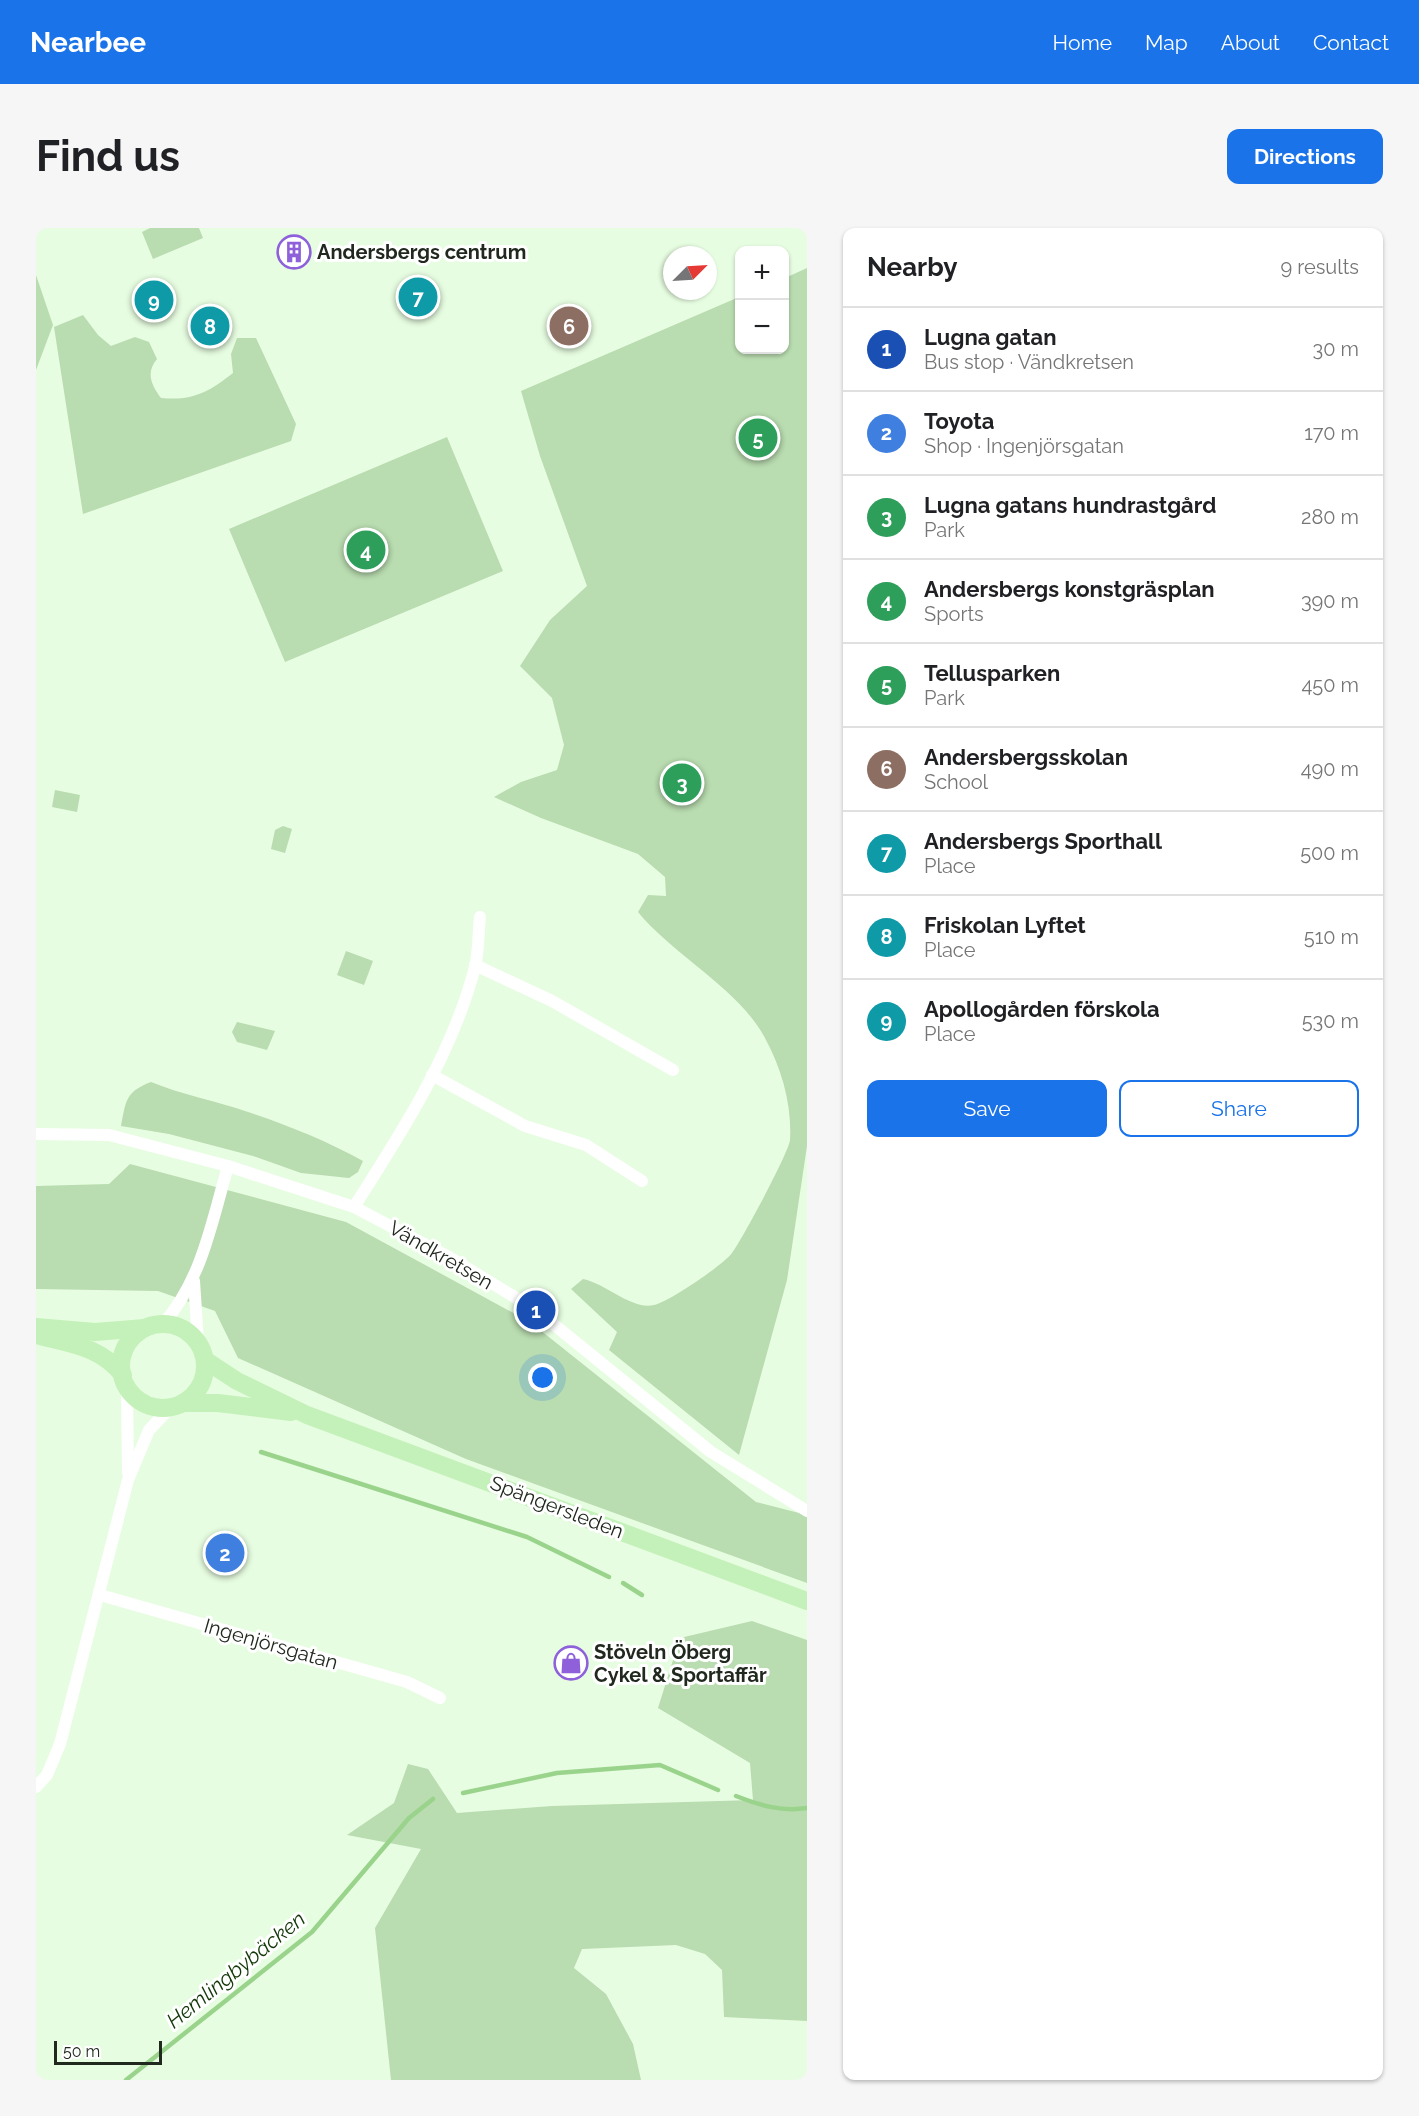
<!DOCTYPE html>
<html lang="en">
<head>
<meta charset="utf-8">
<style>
  body { margin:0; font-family:Raleway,sans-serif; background:#f6f6f6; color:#202124 }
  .controls { position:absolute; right:18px; top:18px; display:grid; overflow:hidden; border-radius:12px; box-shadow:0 2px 4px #0004 }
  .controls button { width:54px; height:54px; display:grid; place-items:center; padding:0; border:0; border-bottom:2px solid #e0e0e0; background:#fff; color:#202124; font:30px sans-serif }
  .compass { position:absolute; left:627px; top:18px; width:54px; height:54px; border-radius:50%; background:#fff; box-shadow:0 2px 4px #0004; rotate:66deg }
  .scale { position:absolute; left:18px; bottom:15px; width:108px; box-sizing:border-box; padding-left:6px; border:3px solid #21291f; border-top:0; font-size:16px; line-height:21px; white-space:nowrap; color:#21291f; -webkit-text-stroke:4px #fff; paint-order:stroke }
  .you { position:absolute; left:507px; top:1150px; width:21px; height:21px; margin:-15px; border:4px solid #fff; border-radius:50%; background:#1a73e8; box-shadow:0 0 0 9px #1a73e833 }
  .badge { display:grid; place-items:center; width:39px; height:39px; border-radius:50%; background:#1a73e8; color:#fff; font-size:20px; font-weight:700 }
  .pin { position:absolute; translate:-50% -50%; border:3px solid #fff; box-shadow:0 2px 6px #0006 }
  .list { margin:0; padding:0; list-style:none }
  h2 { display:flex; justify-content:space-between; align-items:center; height:78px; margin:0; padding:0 24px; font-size:26px }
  h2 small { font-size:20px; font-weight:400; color:#757577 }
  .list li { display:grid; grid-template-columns:39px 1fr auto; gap:18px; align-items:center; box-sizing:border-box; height:84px; padding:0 24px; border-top:2px solid #e0e0e0 }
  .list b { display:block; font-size:22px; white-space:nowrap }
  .list p { margin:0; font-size:20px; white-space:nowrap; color:#757577 }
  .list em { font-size:20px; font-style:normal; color:#757577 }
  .actions { display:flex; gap:12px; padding:18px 24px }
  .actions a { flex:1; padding:14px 0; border:2px solid #1a73e8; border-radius:12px; text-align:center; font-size:21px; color:#1a73e8 }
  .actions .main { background:#1a73e8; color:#fff }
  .map { position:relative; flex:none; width:771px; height:1852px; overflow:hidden; border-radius:12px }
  header { display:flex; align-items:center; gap:36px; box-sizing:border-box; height:84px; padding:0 30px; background:#1a73e8; color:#fff }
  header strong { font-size:28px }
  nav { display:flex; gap:33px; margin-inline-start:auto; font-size:21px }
  .intro { display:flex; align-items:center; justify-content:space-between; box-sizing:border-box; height:144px; padding:0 36px }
  h1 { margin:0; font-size:42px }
  .button { padding:15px 27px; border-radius:12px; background:#1a73e8; color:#fff; font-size:21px; font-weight:700 }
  main { display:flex; gap:36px; padding:0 36px }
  aside { flex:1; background:#fff; border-radius:12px; box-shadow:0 2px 4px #0004 }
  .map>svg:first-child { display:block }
  .green { fill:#b9dcb0 }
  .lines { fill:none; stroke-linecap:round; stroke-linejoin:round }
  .stream { stroke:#9ad48c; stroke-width:4.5 }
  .minor { stroke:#fff; stroke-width:12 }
  .primary { stroke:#c4f1b9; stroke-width:18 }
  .labels { text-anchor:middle; stroke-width:6; stroke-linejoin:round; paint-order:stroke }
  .poi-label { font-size:20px; font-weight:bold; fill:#21291f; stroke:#fff; text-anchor:start }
  .street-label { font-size:20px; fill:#21291f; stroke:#fff }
  .water-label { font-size:21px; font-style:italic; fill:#113706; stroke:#fff }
</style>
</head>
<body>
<header>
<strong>Nearbee</strong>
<nav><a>Home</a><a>Map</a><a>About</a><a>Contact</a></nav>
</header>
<div class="intro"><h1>Find us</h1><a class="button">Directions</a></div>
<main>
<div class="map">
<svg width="771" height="1852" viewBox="0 0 771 1852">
  <rect width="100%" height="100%" fill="#e7fde1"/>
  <g class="green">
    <path d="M114,0H163L167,10L117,31L106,4Z"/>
    <path d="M771,40V918L751,1052L703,1227L573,1122L581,1104L535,1061L547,1051C571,1056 595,1082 618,1077C633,1074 687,1037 696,1025C706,1012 753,924 754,912C756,877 746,842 730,812C705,762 638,728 602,684L612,667L630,668L629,649L602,626L505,590L458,569L485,554L521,542L528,517L516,470L484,438L514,392L551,358L504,228L485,163L703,69L704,122H748L749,50Z"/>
    <path d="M0,47L17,97L0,142Z"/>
    <path d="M47,87L62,107L75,118L99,109L113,114L121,131C109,145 116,158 125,170C157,173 173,164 197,145L195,126L201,110H220L260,196L255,213L47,286L18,99Z"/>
    <path d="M411,209L467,343L249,434L193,301Z"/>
    <path d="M19,562L44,567L41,584L16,579Z"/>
    <path d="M247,598L256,601L249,625L235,621L239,602Z"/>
    <path d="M310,723L337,733L328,757L301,747Z"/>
    <path d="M201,794L239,803L231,822L201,814L196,804Z"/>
    <path d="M115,854C147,867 180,873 212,884C251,897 291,913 327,933L322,944L313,950L265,945L217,928L133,906L85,898C90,873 89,864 115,854Z"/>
    <path d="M94,936L310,994L494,1094L720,1274L771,1287V1355L430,1231L202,1130L179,1083L122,1063L0,1061V958L73,956Z"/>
    <path d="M716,1393L771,1412V1793L688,1789L686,1742L669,1726L640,1717L546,1721L538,1740L570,1766L597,1816L605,1852H355L339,1700L385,1621L311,1607L358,1575L372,1536L392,1541L421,1585L516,1578L717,1572L714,1535L622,1480L644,1410Z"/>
  </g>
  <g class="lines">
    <g class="stream">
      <path d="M225,1224L491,1309L573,1349"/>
      <path d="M587,1355L606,1367"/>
      <path d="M427,1565L521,1545L624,1537L682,1562"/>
      <path d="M700,1568C723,1577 745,1584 771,1580"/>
      <path d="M90,1852L276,1704L373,1590L397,1571"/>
    </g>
    <g class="minor">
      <path d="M439,737L516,773L637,842"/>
      <path d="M396,847L489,898L550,917L606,953"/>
      <path d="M0,906L73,907L192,938L318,979L413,1029L500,1082L675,1224L771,1283"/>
      <path d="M318,979C366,904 416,827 439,739C443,723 442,705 444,689"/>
      <path d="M158,1053L162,1114"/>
      <path d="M127,1096C166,1052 176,993 192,938"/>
      <path d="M91,1160L92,1245"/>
      <path d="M64,1367L371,1454L404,1470"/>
      <path d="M0,1559L11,1547L24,1516L92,1252L113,1202L134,1180"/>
    </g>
    <g class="primary">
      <circle cx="127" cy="1138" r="42"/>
      <path d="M0,1099L59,1104L109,1100"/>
      <path d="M0,1107C34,1116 64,1118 87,1147"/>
      <path d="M169,1132L201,1153L271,1187L771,1373"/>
      <path d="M147,1175H182L255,1184"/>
    </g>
  </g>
  <defs>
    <g id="building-ring" transform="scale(1.725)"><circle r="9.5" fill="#fff" stroke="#8e61db" stroke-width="1.5"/><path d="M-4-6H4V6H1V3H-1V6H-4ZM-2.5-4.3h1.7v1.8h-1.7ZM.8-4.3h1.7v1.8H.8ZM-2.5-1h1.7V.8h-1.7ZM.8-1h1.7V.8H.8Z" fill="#8e61db"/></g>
    <g id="shop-ring" transform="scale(1.725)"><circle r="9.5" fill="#fff" stroke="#8e61db" stroke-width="1.5"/><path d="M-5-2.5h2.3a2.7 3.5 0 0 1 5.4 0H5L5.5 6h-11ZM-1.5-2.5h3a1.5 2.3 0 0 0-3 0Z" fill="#8e61db"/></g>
  </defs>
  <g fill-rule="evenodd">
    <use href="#building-ring" x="258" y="24"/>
    <use href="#shop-ring" x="535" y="1435"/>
  </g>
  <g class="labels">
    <g class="poi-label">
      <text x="281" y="31">Andersbergs centrum</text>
      <text x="558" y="1431">Stöveln Öberg<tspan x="558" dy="23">Cykel &amp; Sportaffär</tspan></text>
    </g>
    <g class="street-label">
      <text transform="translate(405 1027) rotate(30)" y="7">Vändkretsen</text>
      <text transform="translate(521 1279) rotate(21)" y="7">Spängersleden</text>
      <text transform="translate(235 1416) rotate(16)" y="7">Ingenjörsgatan</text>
    </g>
    <g class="water-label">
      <text transform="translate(200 1742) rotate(-39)" y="7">Hemlingbybäcken</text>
    </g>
  </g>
</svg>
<div class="controls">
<button>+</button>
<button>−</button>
</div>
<svg class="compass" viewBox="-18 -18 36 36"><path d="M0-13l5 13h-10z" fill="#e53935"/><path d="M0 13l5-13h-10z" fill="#757577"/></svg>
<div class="scale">50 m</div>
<div class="you"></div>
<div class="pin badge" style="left:500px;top:1082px;background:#1a4fb4">1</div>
<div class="pin badge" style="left:189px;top:1325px;background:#3f7fe0">2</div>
<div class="pin badge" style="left:646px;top:555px;background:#2e9e5b">3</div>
<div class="pin badge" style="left:330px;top:322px;background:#2e9e5b">4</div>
<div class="pin badge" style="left:722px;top:210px;background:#2e9e5b">5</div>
<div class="pin badge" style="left:533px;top:98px;background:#8d6e63">6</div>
<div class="pin badge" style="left:382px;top:69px;background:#0f9aa8">7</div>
<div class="pin badge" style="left:174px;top:98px;background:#0f9aa8">8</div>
<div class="pin badge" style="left:118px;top:72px;background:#0f9aa8">9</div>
</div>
<aside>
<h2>Nearby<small>9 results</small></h2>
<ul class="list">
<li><span class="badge" style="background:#1a4fb4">1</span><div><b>Lugna gatan</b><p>Bus stop · Vändkretsen</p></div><em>30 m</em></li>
<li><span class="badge" style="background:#3f7fe0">2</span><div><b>Toyota</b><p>Shop · Ingenjörsgatan</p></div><em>170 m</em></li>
<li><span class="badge" style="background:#2e9e5b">3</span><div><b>Lugna gatans hundrastgård</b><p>Park</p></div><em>280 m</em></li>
<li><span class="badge" style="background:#2e9e5b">4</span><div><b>Andersbergs konstgräsplan</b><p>Sports</p></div><em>390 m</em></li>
<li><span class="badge" style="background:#2e9e5b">5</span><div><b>Tellusparken</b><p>Park</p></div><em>450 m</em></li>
<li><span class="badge" style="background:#8d6e63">6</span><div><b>Andersbergsskolan</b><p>School</p></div><em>490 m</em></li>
<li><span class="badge" style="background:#0f9aa8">7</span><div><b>Andersbergs Sporthall</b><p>Place</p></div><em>500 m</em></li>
<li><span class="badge" style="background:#0f9aa8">8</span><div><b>Friskolan Lyftet</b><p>Place</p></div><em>510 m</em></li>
<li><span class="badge" style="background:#0f9aa8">9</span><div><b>Apollogården förskola</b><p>Place</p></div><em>530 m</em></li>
</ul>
<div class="actions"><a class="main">Save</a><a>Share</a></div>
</aside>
</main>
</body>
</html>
